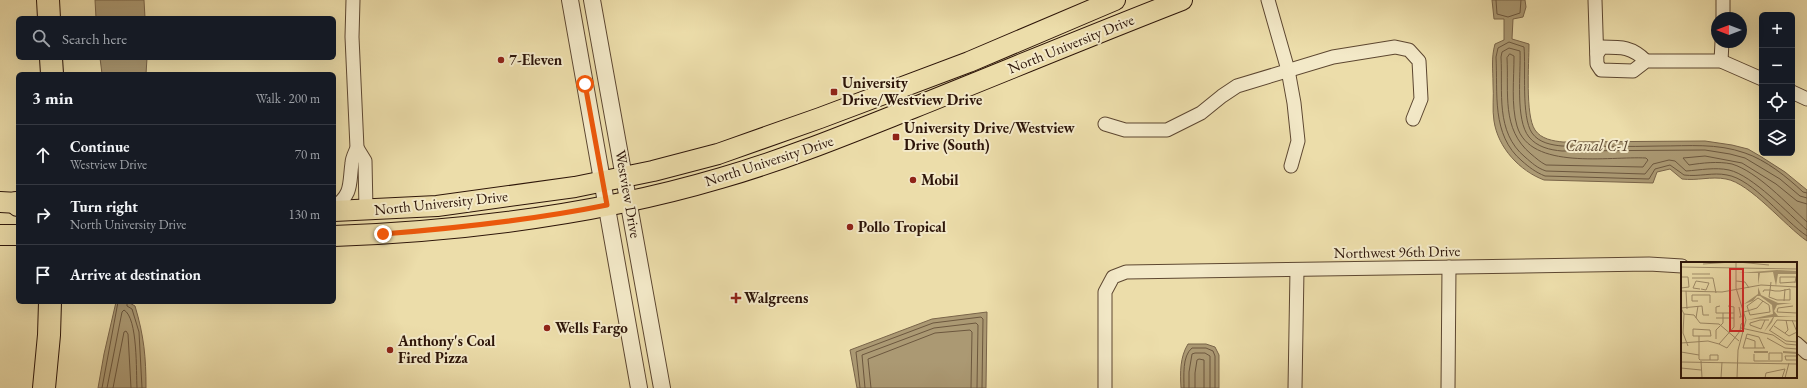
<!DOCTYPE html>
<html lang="en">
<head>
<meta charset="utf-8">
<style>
  body { margin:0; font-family:"EB Garamond",serif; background:#20242c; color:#f1f3f6 }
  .controls { position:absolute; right:12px; top:12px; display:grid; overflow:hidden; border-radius:6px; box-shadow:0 4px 16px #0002 }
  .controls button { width:36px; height:36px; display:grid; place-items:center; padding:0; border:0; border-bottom:1px solid #363941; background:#171b24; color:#f1f3f6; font:20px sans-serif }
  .compass { position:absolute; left:1711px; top:12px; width:36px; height:36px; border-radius:50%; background:#171b24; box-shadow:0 4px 16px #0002; rotate:270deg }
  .stop { position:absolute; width:12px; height:12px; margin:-9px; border:3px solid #ea580c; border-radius:50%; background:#fff }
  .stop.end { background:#ea580c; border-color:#fff; box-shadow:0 1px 4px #0008 }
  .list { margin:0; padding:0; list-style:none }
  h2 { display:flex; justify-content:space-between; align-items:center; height:52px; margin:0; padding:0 16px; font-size:17px }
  h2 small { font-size:13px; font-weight:400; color:#9ea1a6 }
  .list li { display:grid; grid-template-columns:26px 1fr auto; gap:12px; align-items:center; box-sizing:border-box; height:60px; padding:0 16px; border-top:1px solid #363941 }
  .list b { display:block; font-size:15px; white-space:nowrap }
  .list p { margin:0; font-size:13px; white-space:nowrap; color:#9ea1a6 }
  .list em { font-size:13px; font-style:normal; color:#9ea1a6 }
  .icon { flex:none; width:22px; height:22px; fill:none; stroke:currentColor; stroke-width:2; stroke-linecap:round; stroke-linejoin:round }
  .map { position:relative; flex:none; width:1807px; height:388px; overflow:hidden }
  .search { position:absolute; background:#171b24; box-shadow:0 4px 16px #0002; left:16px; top:16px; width:320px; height:44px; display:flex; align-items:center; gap:10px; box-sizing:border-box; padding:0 14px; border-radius:6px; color:#9ea1a6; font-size:15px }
  .panel { position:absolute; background:#171b24; box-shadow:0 4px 16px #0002; left:16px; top:72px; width:320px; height:232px; border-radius:6px }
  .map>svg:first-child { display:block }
  .water { fill:#ab9973; stroke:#796449 }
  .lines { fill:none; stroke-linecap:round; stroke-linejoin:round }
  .shore { stroke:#6c573e; stroke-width:1 }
  .minor-casing { stroke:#5d4731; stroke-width:15 }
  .tertiary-casing { stroke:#5d4731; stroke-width:18 }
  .primary-casing { stroke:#2d1509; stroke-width:22 }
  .motorway-casing { stroke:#2d1509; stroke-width:24 }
  .minor { stroke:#f3e9c8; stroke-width:13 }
  .tertiary { stroke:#f3e9c8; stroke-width:16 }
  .primary { stroke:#ecddaa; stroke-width:20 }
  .motorway { stroke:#ecddaa; stroke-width:22 }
  .route { stroke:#ea580c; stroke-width:5 }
  .poi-dot { fill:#8f2418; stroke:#f3e9c8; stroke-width:1.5 }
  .labels { text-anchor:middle; stroke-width:4; stroke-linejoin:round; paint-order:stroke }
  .street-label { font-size:15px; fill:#2d1509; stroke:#f3e9c8 }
  .poi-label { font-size:15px; font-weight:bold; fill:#2d1509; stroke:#f3e9c8; text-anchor:start }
  .water-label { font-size:16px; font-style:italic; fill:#5f4a33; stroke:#f3e9c8 }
  .inset-river { fill:none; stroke:#ab9973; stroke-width:2 }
  .inset-road { fill:none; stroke:#a08d6a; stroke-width:1 }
  .view { fill:#d62828; fill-opacity:0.15; stroke:#d62828; stroke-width:2 }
  .inset-edge { fill:none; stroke:#2d1509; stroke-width:2 }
</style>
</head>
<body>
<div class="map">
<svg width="1807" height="388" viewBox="0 0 1807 388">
  <rect width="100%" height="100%" fill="#ecddaa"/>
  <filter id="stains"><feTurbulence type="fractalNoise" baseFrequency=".005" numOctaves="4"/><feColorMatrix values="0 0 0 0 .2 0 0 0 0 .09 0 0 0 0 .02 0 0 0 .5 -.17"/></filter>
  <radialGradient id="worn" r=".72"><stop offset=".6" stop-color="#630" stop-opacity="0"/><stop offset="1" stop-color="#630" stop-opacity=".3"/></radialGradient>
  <g class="water">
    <path d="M95,0H144L145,18H96Z"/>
    <path d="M1492,0H1525L1526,7L1523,17L1513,19L1512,39L1529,44C1529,63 1525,115 1535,130C1541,139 1553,141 1563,142L1705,141L1732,145L1748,149L1760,156L1785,172L1807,190V241C1785,226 1750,183 1726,179C1711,176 1697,181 1682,179L1670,169L1657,172L1653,183L1544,180C1520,171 1498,148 1494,121C1492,110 1494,96 1493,84C1493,70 1491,58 1495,44L1504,40V19H1494Z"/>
    <path d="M100,58H147L146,74H102Z"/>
    <path d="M116,302H128L135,306C144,336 146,357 146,388H98L104,354Z"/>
    <path d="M987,312L986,388H857L850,350L932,319Z"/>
    <path d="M1188,344H1206L1215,347L1219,355V388H1181C1180,372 1180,357 1188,344Z"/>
  </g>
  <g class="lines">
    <g class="shore">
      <path d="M1496,0L1497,14L1508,17L1520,13L1521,0"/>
      <path d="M1510,54L1514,56C1514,79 1511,105 1517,126C1530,171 1610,156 1646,158L1648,160L1643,167L1546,165C1540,162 1536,158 1531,154C1501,129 1509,93 1507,58Z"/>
      <path d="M1807,193L1803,192C1787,177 1766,160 1745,153C1717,143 1689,146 1660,146C1628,147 1595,146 1562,146C1552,145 1539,143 1532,133C1521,117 1526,68 1524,47L1509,42L1498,48L1496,57C1498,93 1491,135 1522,161C1529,167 1535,172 1545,176L1649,179L1655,169L1670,165L1684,175C1699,177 1713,172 1727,175C1753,179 1784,221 1807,236"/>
      <path d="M1807,198L1800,196L1780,179L1745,158L1730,154L1705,150L1562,151C1550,150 1537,147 1529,137C1515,120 1521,73 1520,51L1509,48L1502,52L1501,57C1503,92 1495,132 1525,157C1532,163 1537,168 1546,171L1645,174L1653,164L1669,160L1675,161L1686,171C1701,170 1715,167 1729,170C1752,175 1789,214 1807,230"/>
      <path d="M1807,204L1797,201L1776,184L1742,163L1705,156L1683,158L1689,165C1702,163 1718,161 1732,164C1758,172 1787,204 1807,222"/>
      <path d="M127,302V306L132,309L139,332L142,388"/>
      <path d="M102,388L118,302"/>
      <path d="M107,388L122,312L124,310C138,318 136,372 137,388"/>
      <path d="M113,388L124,332L126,331L128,334L131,388"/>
      <path d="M860,388L856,352L933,323L981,317L983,319L982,388"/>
      <path d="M865,388L862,355L934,328L976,323L978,325L977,388"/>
      <path d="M871,388L868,359L935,333L970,330L972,332L971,388"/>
      <path d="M1184,388C1184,376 1182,356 1192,348H1206L1213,351L1215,356V388"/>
      <path d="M1189,388V372L1192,354L1195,353H1205L1210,356V388"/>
      <path d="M1195,388V373L1197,360L1199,359L1204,360V388"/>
    </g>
    <g class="minor-casing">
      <g id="minor">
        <path d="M1268,0L1288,70L1294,103L1298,141L1291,166"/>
        <path d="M1595,0L1597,64L1601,70L1633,71L1646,61H1721L1762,79"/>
        <path d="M1723,18V0"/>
        <path d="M1597,54L1602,47C1622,47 1632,47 1646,61"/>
        <path d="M1721,61L1722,42"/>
        <path d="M1792,92L1807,99"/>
        <path d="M1105,124L1125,130H1167L1201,113L1222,96L1237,86L1333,57L1395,47L1409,50L1419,61L1421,99L1413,119"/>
        <path d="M357,148L365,161L366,210"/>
        <path d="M334,207C353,194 349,183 352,163C352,158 355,153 357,148L352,37L353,0"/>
        <path d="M1796,343L1807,353"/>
        <path d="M1105,388V292L1113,277L1126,272L1649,264L1682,266"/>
        <path d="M1295,388L1297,270"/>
        <path d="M1448,388L1449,267"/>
      </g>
    </g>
    <g class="tertiary-casing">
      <g id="tertiary">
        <path d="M570,0L639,388"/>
        <path d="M592,0L662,388"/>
      </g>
    </g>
    <g class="primary-casing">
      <g id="primary">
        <path d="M0,202L18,203"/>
        <path d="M334,211L437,206L575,187L653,171L718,154L820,118L969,62L1115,0"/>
        <path d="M0,235H18"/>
        <path d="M334,236C464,231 596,215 721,178C787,159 850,133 913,108C1003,72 1092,35 1182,0"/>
      </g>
    </g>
    <g class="motorway-casing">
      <g id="motorway">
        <path d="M48,0L49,18"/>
        <path d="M51,58L52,74"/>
        <path d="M16,203L18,205"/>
        <path d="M44,388L49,335L50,302"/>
      </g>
    </g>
    <use href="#minor" class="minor"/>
    <use href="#tertiary" class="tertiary"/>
    <use href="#primary" class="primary"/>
    <use href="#motorway" class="motorway"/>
  </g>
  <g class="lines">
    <path class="route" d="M383,234C458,228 533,220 607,205L585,84"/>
  </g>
  <g class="poi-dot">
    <circle cx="501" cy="60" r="4"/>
    <rect x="830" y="88" width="8" height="8" rx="2"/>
    <rect x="892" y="133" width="8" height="8" rx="2"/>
    <circle cx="913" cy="180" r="4"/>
    <circle cx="850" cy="227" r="4"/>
    <path d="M734 292h4v4h4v4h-4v4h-4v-4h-4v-4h4z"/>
    <circle cx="547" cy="328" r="4"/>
    <circle cx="390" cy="350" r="4"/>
  </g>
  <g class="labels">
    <g class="street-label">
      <text transform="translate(1071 44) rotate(-22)" y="5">North University Drive</text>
      <text transform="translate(769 161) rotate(-18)" y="5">North University Drive</text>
      <text transform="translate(628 194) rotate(80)" y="5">Westview Drive</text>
      <text transform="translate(441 203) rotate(-6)" y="5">North University Drive</text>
      <text transform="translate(1397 252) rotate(-1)" y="5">Northwest 96th Drive</text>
    </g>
    <g class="poi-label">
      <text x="509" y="65">7-Eleven</text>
      <text x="842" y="88">University<tspan x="842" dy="17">Drive/Westview Drive</tspan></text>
      <text x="904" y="133">University Drive/Westview<tspan x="904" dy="17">Drive (South)</tspan></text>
      <text x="921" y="185">Mobil</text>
      <text x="858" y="232">Pollo Tropical</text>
      <text x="744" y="303">Walgreens</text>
      <text x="555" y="333">Wells Fargo</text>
      <text x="398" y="346">Anthony's Coal<tspan x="398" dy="17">Fired Pizza</tspan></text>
    </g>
    <g class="water-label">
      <text x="1597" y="151">Canal C-1</text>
    </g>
  </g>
  <g transform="translate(1681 262)">
    <rect width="116" height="116" fill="#ecddaa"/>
    <path d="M96,8L116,9V12H97L95,24L92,10L79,11L77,23V11H57ZM77,25L80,33L97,41H111L116,27L111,41L96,43L93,49L97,54L116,55H93L91,60L83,70L92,55L66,58L92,52L91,43L79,34H76L72,39L63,42L77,32Z" fill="#ab9973"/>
    <path class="inset-river" d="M73,90H87M102,90L116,91"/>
    <path class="inset-road" d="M55,0V26L65,58L57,88L56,116M57,0L88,3M22,2L51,0M0,5L116,7M11,12H29M0,15H7L8,25L0,26M11,16H32L35,31M55,19L64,20L68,26M114,20L99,21V15H115L114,21M19,27L12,26L15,19L28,21L25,28L20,27M0,29L41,30L80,23L116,25M5,29L6,47M82,30L83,28H89L94,29H99L109,27V38H96L88,35L89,28L90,20M77,36L88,43L89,50L69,53L66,44ZM17,39H11V33H29V41M103,39L104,27M39,44L35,45V51H53M112,44L97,46L96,50L116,51M58,45L60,55H58M0,46L3,52L13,53L19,61L38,62L58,79M0,46L21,44L22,53H28M63,50L76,46L82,39M3,52L2,71L7,84M15,56L17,44M35,56H53M84,58L80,67L69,63V61L79,58H88M111,58L116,70M93,64L108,74L116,70M60,66L92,73L105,82L116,83M12,67L29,68L30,74H12ZM88,68L105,79L116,80M89,68L96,58L116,59M104,71L107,68L105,58M18,74V97L19,98H37V93H29V98M65,76L74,79V86M86,76L104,86L116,87M35,77V68L42,61V51M0,81L27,79L38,82M38,82L53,65V45L47,44M38,82L46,86L59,69L60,62L62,61M83,86L78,75L66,72L62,86H84M0,90L18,93M73,92V99H101V91H88V98M116,94H104L105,98H116M20,99L21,116M0,100L116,102M0,106L20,108M40,116L41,100M84,116L85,111L104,107L101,116M104,116L108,101"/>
    <path class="view" d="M49,7H62V69H49Z"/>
    <rect width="116" height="116" class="inset-edge"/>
  </g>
  <rect width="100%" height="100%" filter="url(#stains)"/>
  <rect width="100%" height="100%" fill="url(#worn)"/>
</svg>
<div class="controls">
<button>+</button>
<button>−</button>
<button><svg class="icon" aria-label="locate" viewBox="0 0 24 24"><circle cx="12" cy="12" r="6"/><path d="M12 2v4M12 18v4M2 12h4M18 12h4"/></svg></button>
<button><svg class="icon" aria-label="layers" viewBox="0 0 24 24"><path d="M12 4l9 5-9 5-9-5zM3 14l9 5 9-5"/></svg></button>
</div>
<svg class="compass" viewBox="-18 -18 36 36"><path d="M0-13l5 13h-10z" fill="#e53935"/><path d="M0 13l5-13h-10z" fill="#9ea1a6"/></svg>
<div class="stop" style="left:585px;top:84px"></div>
<div class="stop end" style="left:383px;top:234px"></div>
<div class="search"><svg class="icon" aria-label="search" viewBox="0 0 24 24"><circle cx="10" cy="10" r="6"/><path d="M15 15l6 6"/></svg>Search here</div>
<section class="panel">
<h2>3 min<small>Walk · 200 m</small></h2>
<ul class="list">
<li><svg class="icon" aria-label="ahead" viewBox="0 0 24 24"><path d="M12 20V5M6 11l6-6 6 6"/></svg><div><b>Continue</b><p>Westview Drive</p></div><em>70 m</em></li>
<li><svg class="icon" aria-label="right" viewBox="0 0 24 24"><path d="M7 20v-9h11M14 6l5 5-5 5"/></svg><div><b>Turn right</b><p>North University Drive</p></div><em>130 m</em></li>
<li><svg class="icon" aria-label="arrive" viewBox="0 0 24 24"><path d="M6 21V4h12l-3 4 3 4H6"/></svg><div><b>Arrive at destination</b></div></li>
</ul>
</section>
</div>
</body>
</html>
